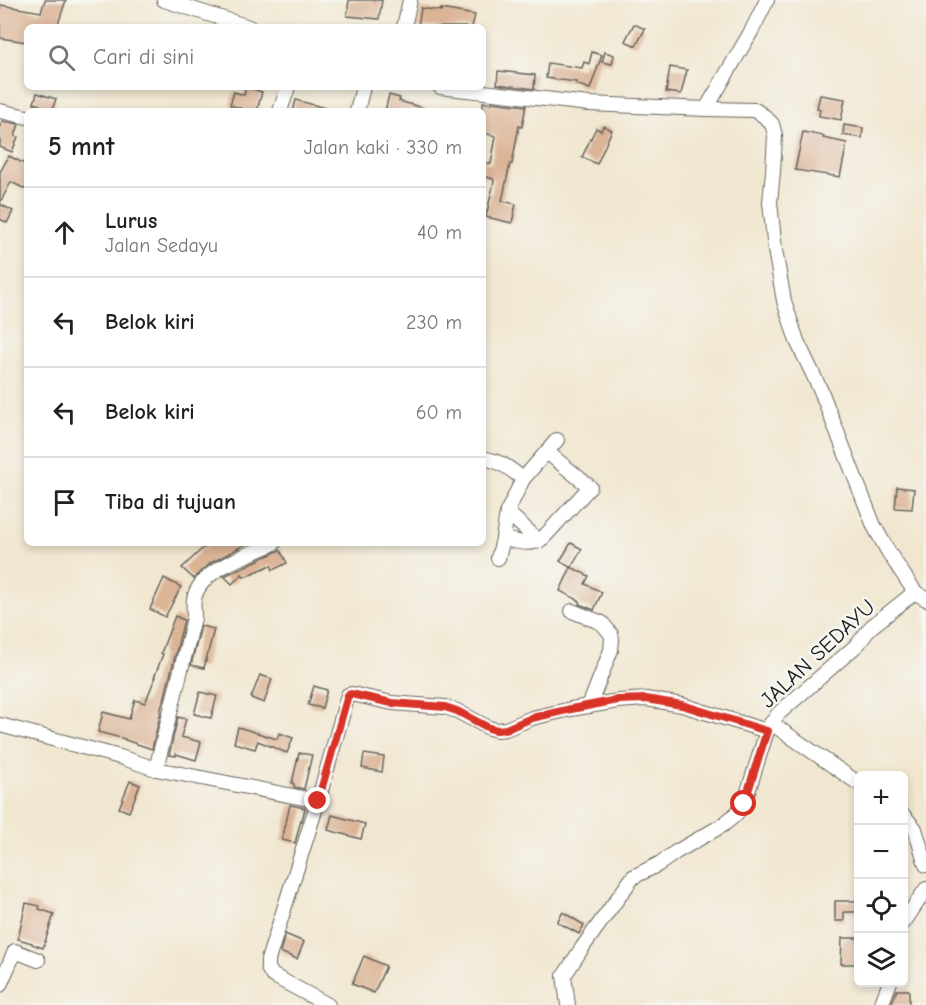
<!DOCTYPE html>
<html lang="id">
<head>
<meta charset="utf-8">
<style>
  body { margin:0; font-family:"Comic Neue",sans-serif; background:#f6f6f6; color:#202124 }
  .controls { position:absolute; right:18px; bottom:18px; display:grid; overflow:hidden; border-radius:9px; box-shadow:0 3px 9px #0003 }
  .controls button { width:54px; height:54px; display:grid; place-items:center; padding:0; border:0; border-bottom:2px solid #e0e0e0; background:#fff; color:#202124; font:30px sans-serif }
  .stop { position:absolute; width:18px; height:18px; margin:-14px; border:4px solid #d93025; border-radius:50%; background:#fff }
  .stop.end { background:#d93025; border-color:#fff; box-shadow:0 2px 6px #0008 }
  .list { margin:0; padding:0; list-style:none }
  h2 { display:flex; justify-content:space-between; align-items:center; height:78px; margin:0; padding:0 24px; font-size:26px }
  h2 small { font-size:20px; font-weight:400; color:#757577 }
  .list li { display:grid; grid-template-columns:39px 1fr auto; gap:18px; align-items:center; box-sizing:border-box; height:90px; padding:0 24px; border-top:2px solid #e0e0e0 }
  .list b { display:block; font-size:22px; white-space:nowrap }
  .list p { margin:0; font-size:20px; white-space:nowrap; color:#757577 }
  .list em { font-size:20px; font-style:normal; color:#757577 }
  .icon { flex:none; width:33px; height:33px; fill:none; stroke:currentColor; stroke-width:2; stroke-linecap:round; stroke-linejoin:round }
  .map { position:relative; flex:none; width:926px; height:1005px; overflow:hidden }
  .search { position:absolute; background:#fff; box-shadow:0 3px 9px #0003; left:24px; top:24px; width:462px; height:66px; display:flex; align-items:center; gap:15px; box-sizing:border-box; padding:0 21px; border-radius:9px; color:#757577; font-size:22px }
  .panel { position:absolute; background:#fff; box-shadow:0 3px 9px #0003; left:24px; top:108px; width:462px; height:438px; border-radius:9px }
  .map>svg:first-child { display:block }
  .building { fill:#dbb395 }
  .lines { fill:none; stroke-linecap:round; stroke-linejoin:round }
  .minor-casing { stroke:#67635b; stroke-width:16 }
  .minor { stroke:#fff; stroke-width:14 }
  .route { stroke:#d93025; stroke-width:8 }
  .labels { text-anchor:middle; stroke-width:5; stroke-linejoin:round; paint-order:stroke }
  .street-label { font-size:22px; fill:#1c1c1c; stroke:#f6f6f2 }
</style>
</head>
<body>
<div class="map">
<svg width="926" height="1005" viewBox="0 0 926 1005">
  <rect width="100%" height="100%" fill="#f6f6f2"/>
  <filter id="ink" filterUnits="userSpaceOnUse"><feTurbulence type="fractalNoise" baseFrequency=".0167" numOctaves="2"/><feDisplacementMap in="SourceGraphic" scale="12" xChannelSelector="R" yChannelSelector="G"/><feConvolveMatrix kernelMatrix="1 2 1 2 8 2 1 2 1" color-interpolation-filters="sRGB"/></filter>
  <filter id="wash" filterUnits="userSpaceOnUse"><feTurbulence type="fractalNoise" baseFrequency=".008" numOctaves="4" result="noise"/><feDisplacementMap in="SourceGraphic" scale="24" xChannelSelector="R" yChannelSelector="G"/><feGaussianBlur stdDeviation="1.35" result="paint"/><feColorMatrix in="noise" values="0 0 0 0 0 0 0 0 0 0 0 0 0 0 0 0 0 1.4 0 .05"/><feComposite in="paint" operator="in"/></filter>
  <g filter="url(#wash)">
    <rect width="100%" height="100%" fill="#f1e7d0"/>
    <g id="blocks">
      <g class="building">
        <path d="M45,0H66L57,27H27V42L0,38V5L41,12Z"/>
        <path d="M349,0H382L379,19L347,16Z"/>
        <path d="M421,8L441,11V9L475,15L472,27H418Z"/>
        <path d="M634,24L645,29L636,46L625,41Z"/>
        <path d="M592,52L602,55L590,89L576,84L577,82L546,78L548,63L582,68L584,62L589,64Z"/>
        <path d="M605,52L614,55L612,64L602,62Z"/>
        <path d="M670,67L687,70L681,94L666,92Z"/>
        <path d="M498,71L535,75L534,89L497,84Z"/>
        <path d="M246,87L262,92L257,111H239L240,108L230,105L234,92L244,95Z"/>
        <path d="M37,93L56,99L52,110L34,103Z"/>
        <path d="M389,95L400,98L399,101L424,108V111H385Z"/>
        <path d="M820,95L845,99L841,120L819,116L820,109L817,108Z"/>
        <path d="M296,100L325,108V111H293Z"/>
        <path d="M483,102L491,104L492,102L526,106L522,127L519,126L512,164H510L502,201L516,204L512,223L486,217L494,181L493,179L483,176V162L491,164L496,136L483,133Z"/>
        <path d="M2,121L19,124L15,136L18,137L12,152L0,147V126Z"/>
        <path d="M844,125L863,128L862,138L843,135Z"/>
        <path d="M603,126L612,130L597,164L582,157L596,128L601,131Z"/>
        <path d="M803,132L824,136L823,138L847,143L840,177L795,170Z"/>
        <path d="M9,156L27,165V190L11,182L0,203V172Z"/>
        <path d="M0,204L13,211L7,223L0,219Z"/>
        <path d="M897,487L914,489L912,509L895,508Z"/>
        <path d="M211,543H248L211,563L200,572L194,579L182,568L204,547L205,548Z"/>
        <path d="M571,543L582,549L571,568L560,561Z"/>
        <path d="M280,550L287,563L273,570L271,565L244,577L242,574L232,584L224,576Z"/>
        <path d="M571,567L589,576L585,584L602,592L594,610L579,604L580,601L560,591Z"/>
        <path d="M164,578L181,587L165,617L150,609Z"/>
        <path d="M175,616L184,620L164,700L160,711L161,712L152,749L125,740V739L98,732L103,712L129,719L135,700L145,703L155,678H154L163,654L161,653Z"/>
        <path d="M201,626L214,629L204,668L191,665Z"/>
        <path d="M260,675L272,679L264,703L251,698Z"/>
        <path d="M314,686L327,690L322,708L308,705Z"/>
        <path d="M200,692L217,696L211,718L194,714Z"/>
        <path d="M178,717L186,719L181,737L201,742L196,760L176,754V756L169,755Z"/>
        <path d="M238,727L277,739L279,733L293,738L287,753L258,741L255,749L234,743Z"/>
        <path d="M299,753L312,755L304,789L294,787V784L292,783Z"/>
        <path d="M364,754L384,757L382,772L362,768Z"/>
        <path d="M130,781L140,785L129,812L119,808Z"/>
        <path d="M290,805L305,808L302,821L301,820L295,843L282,840Z"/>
        <path d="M332,815L365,824L361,839L328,830Z"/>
        <path d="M835,901H858V912H844V921H835Z"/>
        <path d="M26,903L40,906L39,909L54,914L43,948L32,944V943L18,939Z"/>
        <path d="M563,912L584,925L579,934L557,922Z"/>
        <path d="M285,934L304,942L297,959L280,952Z"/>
        <path d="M842,938H858V964H841Z"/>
        <path d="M364,956L386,966L374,993L352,984Z"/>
        <path d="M897,990H909V1005H891Z"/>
      </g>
    </g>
  </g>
  <g filter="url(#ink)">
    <use href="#blocks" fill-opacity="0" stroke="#67635b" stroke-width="1.5"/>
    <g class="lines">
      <g class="minor-casing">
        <g id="minor">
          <path d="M164,0L249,27"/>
          <path d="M404,27L410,0"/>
          <path d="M440,87L589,104L706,109L755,110L764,116L772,124L775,135L773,172L770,202L775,250L784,301L797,341L821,391L874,526L889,553L915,592L926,599"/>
          <path d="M706,109L752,30L767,0"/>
          <path d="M0,111L27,117"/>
          <path d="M280,111L288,87"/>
          <path d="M357,111L363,87"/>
          <path d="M483,458C502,462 508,467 523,479L557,440"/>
          <path d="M507,512L539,541"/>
          <path d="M503,539L507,512L523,479"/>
          <path d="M498,558L503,539C516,541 531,547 543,538L590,487L547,452"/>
          <path d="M572,611L602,623L611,634L612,639L611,650L589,706"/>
          <path d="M771,723L858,783"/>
          <path d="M0,725L120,757L156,769L318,801"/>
          <path d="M156,769L194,618C194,612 193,605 194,599C200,568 249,556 274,543"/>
          <path d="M904,816L915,829L926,865"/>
          <path d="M904,922L926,889"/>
          <path d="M0,985L15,951L38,960"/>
          <path d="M328,1005L272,975L268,968V960L318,801L348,695L352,694L392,703L445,707L457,711L489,728L497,730L506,729L532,718L571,709L618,701L646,699L682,705L767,731"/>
          <path d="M568,1005L564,976L582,948L633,877L659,864L676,852L723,825L735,815L744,804L767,731L778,714L858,644L871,627L915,592"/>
          <path d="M881,1005L890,982"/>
        </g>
      </g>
      <use href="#minor" class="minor"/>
    </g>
  </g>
  <g class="lines" filter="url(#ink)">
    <path class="route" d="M318,801L348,695L351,694L392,703L445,707L457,711L489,728L497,730L506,729L532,718L571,709L618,700L646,699L682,705L767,731L744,804"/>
  </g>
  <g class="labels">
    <g class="street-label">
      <text transform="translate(817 653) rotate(-43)" y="8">JALAN SEDAYU</text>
    </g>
  </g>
</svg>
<div class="controls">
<button>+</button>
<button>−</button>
<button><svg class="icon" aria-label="locate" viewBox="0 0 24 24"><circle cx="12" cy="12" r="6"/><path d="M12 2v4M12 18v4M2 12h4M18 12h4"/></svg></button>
<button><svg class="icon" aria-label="layers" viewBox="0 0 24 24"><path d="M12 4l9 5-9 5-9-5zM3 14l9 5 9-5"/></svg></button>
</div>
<div class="stop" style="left:744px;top:804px"></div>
<div class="stop end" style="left:318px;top:801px"></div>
<div class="search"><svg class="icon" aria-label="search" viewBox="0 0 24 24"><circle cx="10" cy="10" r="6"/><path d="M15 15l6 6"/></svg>Cari di sini</div>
<section class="panel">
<h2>5 mnt<small>Jalan kaki · 330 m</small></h2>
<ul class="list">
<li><svg class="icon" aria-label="ahead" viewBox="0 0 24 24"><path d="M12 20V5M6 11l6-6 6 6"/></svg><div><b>Lurus</b><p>Jalan Sedayu</p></div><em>40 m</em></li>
<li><svg class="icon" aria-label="left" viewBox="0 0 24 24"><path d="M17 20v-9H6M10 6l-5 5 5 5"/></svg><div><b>Belok kiri</b></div><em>230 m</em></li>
<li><svg class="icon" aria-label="left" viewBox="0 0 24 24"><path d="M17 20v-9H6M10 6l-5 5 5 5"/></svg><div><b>Belok kiri</b></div><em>60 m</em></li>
<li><svg class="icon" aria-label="arrive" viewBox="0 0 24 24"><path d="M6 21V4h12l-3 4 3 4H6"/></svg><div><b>Tiba di tujuan</b></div></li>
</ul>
</section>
</div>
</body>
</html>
